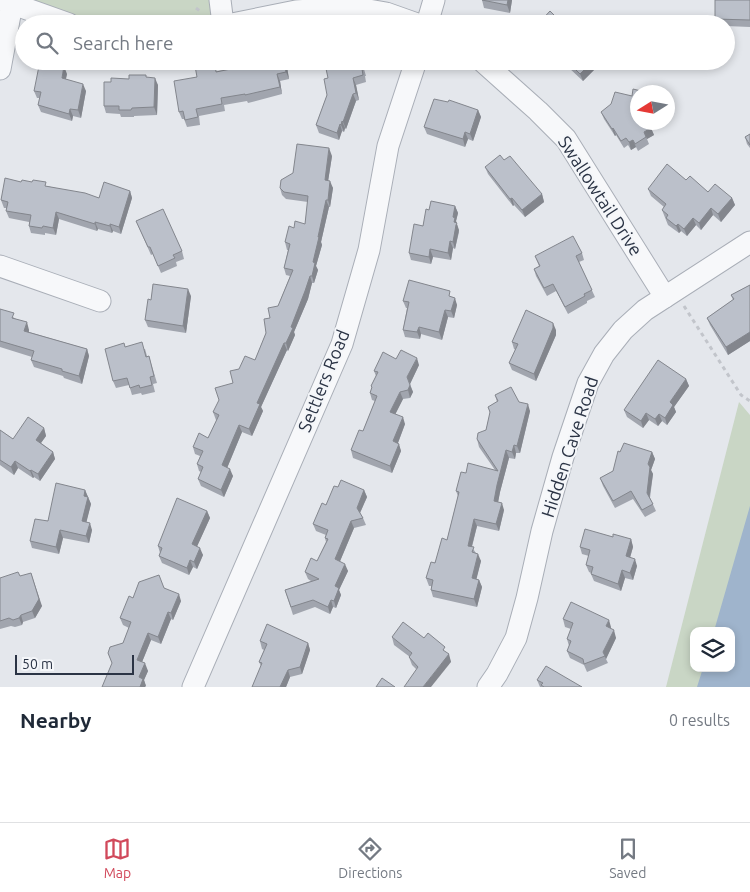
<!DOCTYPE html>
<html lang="en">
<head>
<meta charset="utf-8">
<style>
  body { margin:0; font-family:Ubuntu,sans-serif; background:#f2f2f3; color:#1f2937 }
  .controls { position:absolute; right:15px; bottom:15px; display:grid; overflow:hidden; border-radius:10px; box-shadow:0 2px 8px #0003 }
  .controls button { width:45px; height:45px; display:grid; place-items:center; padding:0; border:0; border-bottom:1px solid #e0e1e3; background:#fff; color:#1f2937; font:25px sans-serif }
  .compass { position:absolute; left:630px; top:85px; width:45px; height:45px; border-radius:50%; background:#fff; box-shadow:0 2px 8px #0003; rotate:259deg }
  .scale { position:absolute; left:15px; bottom:12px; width:119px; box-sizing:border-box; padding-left:5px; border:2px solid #2b3445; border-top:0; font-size:14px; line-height:18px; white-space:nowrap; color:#2b3445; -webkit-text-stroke:4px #f4f6f9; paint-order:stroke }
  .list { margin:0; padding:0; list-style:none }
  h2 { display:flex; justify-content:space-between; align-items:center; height:65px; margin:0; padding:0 20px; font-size:21px }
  h2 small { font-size:16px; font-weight:400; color:#747a83 }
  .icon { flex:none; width:28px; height:28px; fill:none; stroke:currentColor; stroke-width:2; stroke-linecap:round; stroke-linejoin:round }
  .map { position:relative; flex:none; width:750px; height:687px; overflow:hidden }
  .search { position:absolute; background:#fff; box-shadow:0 2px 8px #0003; left:15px; right:15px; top:15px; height:55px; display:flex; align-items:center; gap:12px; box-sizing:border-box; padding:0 18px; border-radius:28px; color:#747a83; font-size:19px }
  .sheet { height:135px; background:#fff }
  nav { display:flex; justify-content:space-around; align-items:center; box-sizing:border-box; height:70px; border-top:1px solid #e0e1e3; background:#fff; font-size:14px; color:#747a83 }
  nav a { display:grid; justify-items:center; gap:2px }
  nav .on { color:#d1495b }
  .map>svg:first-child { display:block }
  .green { fill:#c9d6c5; fill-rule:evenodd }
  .water { fill:#9fb4cc }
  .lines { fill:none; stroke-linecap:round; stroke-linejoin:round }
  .minor-casing { stroke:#a9aeb7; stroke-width:23 }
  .path { stroke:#c2c5cb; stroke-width:3; stroke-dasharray:4 4; stroke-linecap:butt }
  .minor { stroke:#f7f8fa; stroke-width:21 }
  .wall { fill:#a1a5ae }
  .shaded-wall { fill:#83868d }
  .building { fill:#bbc0ca; stroke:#83868d }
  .labels { text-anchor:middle; stroke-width:4; stroke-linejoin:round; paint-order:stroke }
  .street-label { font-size:18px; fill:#2b3445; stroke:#f4f6f9 }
</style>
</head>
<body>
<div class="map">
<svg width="750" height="687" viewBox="0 0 750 687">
  <rect width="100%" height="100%" fill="#e4e7ec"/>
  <g class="green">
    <path d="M2,0H220L223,24H69Z"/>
    <path d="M739,402L750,415V687H666ZM694,631H731V668H694Z"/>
  </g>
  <path class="water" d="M750,506V687H697L703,668H731V631H714Z"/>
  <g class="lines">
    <g class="minor-casing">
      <g id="minor">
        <path d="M2,0L69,24"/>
        <path d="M220,0L223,24"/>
        <path d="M232,24L296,11L350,7L386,13L417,24"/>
        <path d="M427,24L434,0"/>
        <path d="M482,61L538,111L566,139L665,297"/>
        <path d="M0,69L12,4"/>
        <path d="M0,266L100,301"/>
        <path d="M193,687L342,344L369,250L388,146L416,61"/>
        <path d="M488,687L497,674L516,638L527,598L542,531L563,457L588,383L604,354L623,330L645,310L750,242"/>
      </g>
    </g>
    <g class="path">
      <path d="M196,8L200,11"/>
      <path d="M684,306L741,395L750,401"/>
    </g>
    <use href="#minor" class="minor"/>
  </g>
  <g class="wall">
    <path d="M482,0H512L510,13L484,8Z"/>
    <path d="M750,0V27L726,26V24H717L715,19Z"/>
    <path d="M286,61L289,79L280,81L282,94L248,103L247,101L224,105L225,111L199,116L200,125L187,127L184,119H182L179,112L197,77L218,71Z"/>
    <path d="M555,61H603L583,81L568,67L567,68L565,66L563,68Z"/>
    <path d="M364,69L366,76H365L366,82L356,85L359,100L356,101L346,129L345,128L344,132L342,131L339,140L319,133L316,125L327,95L328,78Z"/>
    <path d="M67,74L66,79L86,91L81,118L73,116L72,121L41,112L38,105L40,98H37L34,91Z"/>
    <path d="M147,77L158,85L157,115L134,116V117H121L120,114L106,113L104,106L111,82L129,79Z"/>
    <path d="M478,110L481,117L473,141L468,139L465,147L427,134L424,127Z"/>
    <path d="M601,112L638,122H650L649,124L654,135L647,139L649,144L638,151L636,147L631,150L628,145L624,148L616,135L615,136L604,119Z"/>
    <path d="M750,134V148L747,144L745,137Z"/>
    <path d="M332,156L328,181L333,188L330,207H329L321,242L322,245L316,266L318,270L314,283H312L308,299L294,332L295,335L288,351L287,350L261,407L263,411L252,436L242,432L227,468L233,476L224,497L201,486L198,479L201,472L199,471L197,464L200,456L195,454L193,447L208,438L217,420H216L213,412L233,383L239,369L255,360L266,333L270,318L278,306L290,276L286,275L284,268L288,250H287L285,242L294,228L305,224L308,202L286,199L282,195L280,188Z"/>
    <path d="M504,160L542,194L544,202L525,217L514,205L513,206L488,174L485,167Z"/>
    <path d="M686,180L708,192L732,198L735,205L721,222L713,215L701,230L696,225L687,236L681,231L679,233L668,225L662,210L664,207L651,196L648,189Z"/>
    <path d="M47,186L99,198L130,191L132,198L121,234L113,231L112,233L98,229L97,231L59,219L56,235L45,233V235L31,233L29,226V222L9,218L6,211L7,208H4L1,200Z"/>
    <path d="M455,206L458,213L456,221L459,232L455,249L453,248L451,260L433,257L431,264L411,260L409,253L423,226L429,210Z"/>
    <path d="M136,221L182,251L184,259L176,262L177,266L161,273L153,254L151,255Z"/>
    <path d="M582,253L584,260L579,262L595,297L587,301V303L568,314L556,291L547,296L536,276L534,269L539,266L535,256Z"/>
    <path d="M750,285V341L728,355L710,325L707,318L733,300L731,295Z"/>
    <path d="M191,296L186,333L148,327L145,320L151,300Z"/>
    <path d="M453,297L457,305L454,318L448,317L442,340L421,334L420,339L405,337L403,330L407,308H406L403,301Z"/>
    <path d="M0,309L16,319L29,330V332L87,349L89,356L82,384L64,378L63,376L34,367L31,360L32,357L0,347Z"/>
    <path d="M556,330V335L536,381L512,370L509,363L516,350L514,349L512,342Z"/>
    <path d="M125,347L145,349L147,356H149L151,363L157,383L153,384L155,392L142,395L141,393L132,395L129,385L116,388L113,381Z"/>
    <path d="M396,359L419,365L410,384L413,392L410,398L403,399L395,414L405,424L398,443L401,451L392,473L353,458L351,450L363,431L375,401L372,400L370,393L372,388L371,386L376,376L374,371Z"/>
    <path d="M686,379L689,386L674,407L676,412L667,425L662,421L658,426L649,420L643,428L627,417L624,410Z"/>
    <path d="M495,395L519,402L530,411L520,453H516L515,459L509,458L500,492L498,502L504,510L499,531L477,526L472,547L481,561L476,579L479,580L482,587L477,607L433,597L431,590V586H429L426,578L447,540L458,496L456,491L466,473L495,470L479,447L477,439L486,430L490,413L488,407L497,402Z"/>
    <path d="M44,428L46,436L41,443L53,452L55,459L40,481L34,477L33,478L18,468L14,475L0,465V430L13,439Z"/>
    <path d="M620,452H652L655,459L651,470L653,474L650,498L656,511L645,517L633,499L615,508L603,486L600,478L613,471Z"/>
    <path d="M338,487L364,490L367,497L360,513L363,518L366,525L354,528L340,561L348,571L339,590L341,595L336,608L333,607L330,614L315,607L293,615L285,590L311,581L308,579L305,572L317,561L326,542L325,538L326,535L316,531L313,524Z"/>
    <path d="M85,490L91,504L86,522L92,530L89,543L63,538L59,554L32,548L30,541L48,521Z"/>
    <path d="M207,511L210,518L197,546L203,555L197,569L193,567L189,575L162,563L159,556L160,553L158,546Z"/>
    <path d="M613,537L631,539L633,547L630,558L637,566L633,580L625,578L621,591L594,581L591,574V573L589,572L586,565L589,556L582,554L580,547Z"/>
    <path d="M20,576L42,606L35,618L23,622L22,625L15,627L11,626L0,629V578Z"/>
    <path d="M164,588L181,601L173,620L171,619L161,644L151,640L142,662L148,671L144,680L146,686L112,663L108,653L123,643L129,628L123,625L120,618L133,598Z"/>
    <path d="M563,619L611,627V629L616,638L606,659L608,663L587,672L584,665L570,658L567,651L569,646L567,639L571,629L565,627Z"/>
    <path d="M392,637L424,638L448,654L451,662L416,669L412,665L409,657H410L394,645Z"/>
    <path d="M260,641L308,643L310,650L302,674L290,677L286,687H252L261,666L259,662L264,650L262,649Z"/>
    <path d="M537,680L582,687H540Z"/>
  </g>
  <g class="shaded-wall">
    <path d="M508,0H512L510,13L507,5Z"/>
    <path d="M284,61H286L289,79L286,72Z"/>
    <path d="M560,61H563L565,66L563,68Z"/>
    <path d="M565,61H566L568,67L567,68Z"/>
    <path d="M593,61H603L583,81L580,74Z"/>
    <path d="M64,66L67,74L64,86L62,78Z"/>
    <path d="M277,74L280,81L282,94L280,87Z"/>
    <path d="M155,78L158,85L157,115L154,107Z"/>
    <path d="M353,78L356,85L359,100L356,93Z"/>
    <path d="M83,84L86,91L81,118L78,110Z"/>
    <path d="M353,94L356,101L346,129L343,122Z"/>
    <path d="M70,109L73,116L72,121L69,114Z"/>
    <path d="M478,110L481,117L473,141L470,134Z"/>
    <path d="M342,121L345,128L344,132L341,125Z"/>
    <path d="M340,124L342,131L339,140L337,133Z"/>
    <path d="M613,128L616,135L615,136L612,129Z"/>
    <path d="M651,128L654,135L647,139L644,132Z"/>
    <path d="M465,132L468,139L465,147L463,139Z"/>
    <path d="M633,140L636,147L631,150L629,142Z"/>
    <path d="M329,148L332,156L327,188L325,180Z"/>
    <path d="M330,181L333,188L330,207L328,200Z"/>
    <path d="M130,191L132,198L121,234L119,227Z"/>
    <path d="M542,194L544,202L525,217L522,210Z"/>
    <path d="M512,198L514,205L513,206L510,199Z"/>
    <path d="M732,198L735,205L721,222L718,214Z"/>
    <path d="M326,200L329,207L321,242L322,245L316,266L318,270L314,283L312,276L313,262L318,237Z"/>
    <path d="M455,206L458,213L456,221L459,230L455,249L453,242V217Z"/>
    <path d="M711,208L713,215L701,230L699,223Z"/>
    <path d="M56,212L59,219L56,235L53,228Z"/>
    <path d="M693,218L696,225L687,236L684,229Z"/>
    <path d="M95,222L98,229L97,231L95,224Z"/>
    <path d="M110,224L113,231L112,233L110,226Z"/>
    <path d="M678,224L681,231L679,233L676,226Z"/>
    <path d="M450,241L453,248L451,260L448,253Z"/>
    <path d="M430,249L433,257L431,264L429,257Z"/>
    <path d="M310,276L312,283L308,299L294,332L295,335L288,351L286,343L291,327Z"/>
    <path d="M188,289L191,296L186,333L183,326Z"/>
    <path d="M455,298L457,305L454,318L451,311Z"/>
    <path d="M445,310L448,317L442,340L439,332Z"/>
    <path d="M27,322L29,330L27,338L24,331Z"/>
    <path d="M553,323L556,330V335L536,381L534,374Z"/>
    <path d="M419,327L421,334L420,339L417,332Z"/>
    <path d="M750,332V341L728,355L726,347Z"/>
    <path d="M284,343L287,350L261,407L263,411L252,436L249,429L257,403Z"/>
    <path d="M87,349L89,356L82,384L79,376Z"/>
    <path d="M417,358L419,365L410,384L407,377Z"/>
    <path d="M686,379L689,386L674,407L676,412L667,425L665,418L670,402Z"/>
    <path d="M410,385L413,392L410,398L408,390Z"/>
    <path d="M400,392L403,399L393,419L390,412Z"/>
    <path d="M528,404L530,411L520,453L517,446Z"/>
    <path d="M646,413L649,420L643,428L641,421Z"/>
    <path d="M659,414L662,421L658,426L655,419Z"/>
    <path d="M403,417L405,424L396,448L393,441Z"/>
    <path d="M239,425L242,432L225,473L222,465Z"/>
    <path d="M44,428L46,436L38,447L36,440Z"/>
    <path d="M399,444L401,451L392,473L390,466Z"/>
    <path d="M514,445L516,453L515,459L512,452Z"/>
    <path d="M506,450L509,458L500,492L497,508L494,501L497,485Z"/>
    <path d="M53,452L55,459L40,481L38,474Z"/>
    <path d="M652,452L655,459L651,470L653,474L649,500L647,493L648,464Z"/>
    <path d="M15,461L18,468L14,475L11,467Z"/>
    <path d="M230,469L233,476L224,497L221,490Z"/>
    <path d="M31,470L34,477L33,478L30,471Z"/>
    <path d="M85,490L91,504L85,528L82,521L84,496Z"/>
    <path d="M364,490L367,497L359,515L357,508Z"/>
    <path d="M502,503L504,510L499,531L496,524Z"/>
    <path d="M207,511L210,518L195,551L192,544Z"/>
    <path d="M474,519L477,526L470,553L468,546Z"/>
    <path d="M351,521L354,528L338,566L335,559Z"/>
    <path d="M90,523L92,530L89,543L86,536Z"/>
    <path d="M60,530L63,538L59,554L56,547Z"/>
    <path d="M631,539L633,547L628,564L626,556Z"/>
    <path d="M200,548L203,555L197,569L194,562Z"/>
    <path d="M478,554L481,561L475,585L472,578Z"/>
    <path d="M635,559L637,566L633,580L630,573Z"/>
    <path d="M190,560L193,567L189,575L187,568Z"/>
    <path d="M345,564L348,571L339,590L341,595L336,608L334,601L335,586Z"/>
    <path d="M622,570L625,578L621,591L618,584Z"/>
    <path d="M31,573L42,606L35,618L32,611Z"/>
    <path d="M479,580L482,587L477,607L474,599Z"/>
    <path d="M179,594L181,601L173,620L171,613Z"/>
    <path d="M331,600L333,607L330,614L328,607Z"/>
    <path d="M168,612L171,619L161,644L158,637Z"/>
    <path d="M21,615L23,622L22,625L19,618Z"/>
    <path d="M609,620L611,627L608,634L606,626Z"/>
    <path d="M614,630L616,638L606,659L603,652Z"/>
    <path d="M148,633L151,640L140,667L137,660Z"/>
    <path d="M308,643L310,650L302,674L300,667Z"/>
    <path d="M449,654L451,662L431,687H423Z"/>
    <path d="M145,663L148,671L144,680L146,686L145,687H140L139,677Z"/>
    <path d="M288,670L290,677L286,687H280Z"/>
  </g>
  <g class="building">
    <path d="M482,0H508L507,5Z"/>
    <path d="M715,0H750V20L715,19Z"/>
    <path d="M550,11L562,23L564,21L567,24H538Z"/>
    <path d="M40,61L64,66L62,78L83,84L78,110L70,109L69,114L38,105L41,92L34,91Z"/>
    <path d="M255,61H284L286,72L277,74L280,87L245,95V94L221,98L222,104L196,109L198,117L185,120L183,111L179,112L174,81L197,77L195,66L215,63L216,72L255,64Z"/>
    <path d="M326,61H362L363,69H362L363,75L353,78L356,93L353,94L343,122L342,121L341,125L340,124L337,133L316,125L327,95L324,79L328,78L325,64Z"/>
    <path d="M567,61H593L580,74Z"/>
    <path d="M129,75H146V77L155,78L154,107L132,108L131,110H119V106H104V82H111V78L129,79Z"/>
    <path d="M633,89L645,92H638V122H648L651,128L644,132L646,137L635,144L633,140L629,142L626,138L621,141L613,128L612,129L601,112L611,104L615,92L632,96Z"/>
    <path d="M434,99L448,102L449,100L478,110L470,134L465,132L463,139L424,127Z"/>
    <path d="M750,134V145L745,137Z"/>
    <path d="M297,144L329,148L325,180L330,181L328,200H326L318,237H319L313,262L315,263L312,276H310L305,291L291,327L293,328L286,343H284L257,403L260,404L249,429L239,425L222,465L230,469L221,490L198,479L203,467L197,464L203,451L193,447L199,433L208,438L219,415L213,412L219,400L215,388L233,383L230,371L239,369L245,356L255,360L266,333L264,319L270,318L268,308L278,306L293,270L284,268L290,244L285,242L289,226L294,228L295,221L305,224L308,196L284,192L280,188L281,180L293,173Z"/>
    <path d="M500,155L504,160L510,156L542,194L522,210L512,198L510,199L485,167Z"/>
    <path d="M667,164L686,180L690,176L708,192L715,184L732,198L718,214L711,208L699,223L693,218L684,229L678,224L676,226L666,218L668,215L662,210L666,204L648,189Z"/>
    <path d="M5,178L21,182L22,180L32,182L33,180L46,182L45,186L85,193L99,198L104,182L130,191L119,227L110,224V226L95,222V224L56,212L53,228L43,226L42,228L29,226L31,215L6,211L8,202L1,200Z"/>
    <path d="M431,201L455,206L453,217L455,218L454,222L457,223L456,225L453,242L450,241L448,253L430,249L429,257L409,253L414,224L423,226L426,209L429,210Z"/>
    <path d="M163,209L182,251L173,255L175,258L158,266L150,247H148L136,221Z"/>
    <path d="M573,236L582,253L576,256L592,290L584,294L585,296L565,307L553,284L544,288L534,269L540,266L535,256Z"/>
    <path d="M409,280L450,291L449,296L455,298L451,311L445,310L439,332L419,327L417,332L403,330L409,302L403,301Z"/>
    <path d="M153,284L188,289L183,326L145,320L148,299L151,300Z"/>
    <path d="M750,285V332L726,347L707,318L734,299L731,295Z"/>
    <path d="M0,309L14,313L12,318L27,322L24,331L87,349L79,376L62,371V369L31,360L34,351L0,341Z"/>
    <path d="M526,310L553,323V328L534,374L509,363L518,344L512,342Z"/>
    <path d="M142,342L146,357L149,356L154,376L150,377L152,385L140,388L139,385L130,388L127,378L113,381L105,349L124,343L125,347Z"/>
    <path d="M401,350L417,358L407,377L410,385L408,390L400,392L390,412L403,417L393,441L399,444L390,466L351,450L359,430L363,431L377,396L370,393L372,387L371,386L378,372L374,371L383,352L396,359Z"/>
    <path d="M658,360L686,379L670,402L673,405L665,418L659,414L655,419L646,413L641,421L624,410Z"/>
    <path d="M511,387L519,402L528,404L517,446L514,445L512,452L506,450L497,485L494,501L502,503L496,524L474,519L468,546L474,547L472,552L478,554L472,578L479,580L474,599L431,590L433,580L426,578L431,562L435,563L442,538L447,540L459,492L456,491L461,472L466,473L468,463L498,471L477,439L478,433L486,430L490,412L488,407L498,401L495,395Z"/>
    <path d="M28,417L44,428L36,440L53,452L38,474L31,470L30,471L15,461L11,467L0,460V430L13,439Z"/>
    <path d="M624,443L652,452L648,464L650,467L647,493L653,504L642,510L631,491L613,501L600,478L613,471L618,451L620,452Z"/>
    <path d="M341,480L364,490L357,508L363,518L351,521L335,559L345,564L335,586L339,588L334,601L331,600L328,607L313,600L291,607L285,590L319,579L305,572L311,558L317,561L328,539L325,538L328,530L313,524L322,503L326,505L334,486L338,487Z"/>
    <path d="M56,483L85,490L84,496L88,497L82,521L90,523L86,536L60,530L56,547L30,541L35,519L48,521Z"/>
    <path d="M177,498L207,511L192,544L200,548L194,562L190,560L187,568L159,556L162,548L158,546Z"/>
    <path d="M585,529L613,537V534L631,539L626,556L635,559L630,573L622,570L618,584L591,574L593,567L586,565L590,550L580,547Z"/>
    <path d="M18,572L20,576L31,573L39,599L32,611L21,615L19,618L13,620L9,618L0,621V578Z"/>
    <path d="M159,575L164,588L179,594L171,613L168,612L158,637L148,633L137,660L145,663L139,677L143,679L140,687H102L112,663L108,653L110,647L123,643L131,622L120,618L129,596L133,598L139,582Z"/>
    <path d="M571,602L609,620L606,626L614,630L603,652L605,656L584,664L583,659L567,651L571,641L567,639L573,623L563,619Z"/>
    <path d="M403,622L424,638L428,633L445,647L443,650L449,654L423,687H404L418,667L409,657L412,653L392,637Z"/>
    <path d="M267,624L308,643L300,667L288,670L280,687H252L262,663L259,662L267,644L260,641Z"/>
    <path d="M546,666L582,687H544L541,685L543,683L537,680Z"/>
    <path d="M382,678L395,687H376Z"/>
  </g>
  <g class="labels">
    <g class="street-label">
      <text transform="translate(600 196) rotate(57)" y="6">Swallowtail Drive</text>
      <text transform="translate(324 381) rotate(-68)" y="6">Settlers Road</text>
      <text transform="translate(570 447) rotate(-72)" y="6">Hidden Cave Road</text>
    </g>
  </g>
</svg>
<div class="controls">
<button><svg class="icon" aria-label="layers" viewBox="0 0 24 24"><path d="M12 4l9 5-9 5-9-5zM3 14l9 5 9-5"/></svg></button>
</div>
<svg class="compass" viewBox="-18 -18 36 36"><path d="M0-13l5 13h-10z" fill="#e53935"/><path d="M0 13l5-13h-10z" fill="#747a83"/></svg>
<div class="scale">50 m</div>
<div class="search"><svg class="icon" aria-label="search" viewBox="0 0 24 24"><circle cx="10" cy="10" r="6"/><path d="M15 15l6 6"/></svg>Search here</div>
</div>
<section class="sheet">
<h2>Nearby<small>0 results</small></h2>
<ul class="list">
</ul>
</section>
<nav>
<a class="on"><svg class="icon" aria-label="map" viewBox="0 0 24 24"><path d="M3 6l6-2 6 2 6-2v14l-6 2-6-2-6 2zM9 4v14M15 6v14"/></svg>Map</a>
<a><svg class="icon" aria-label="directions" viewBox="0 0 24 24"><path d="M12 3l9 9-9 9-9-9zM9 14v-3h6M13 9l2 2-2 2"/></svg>Directions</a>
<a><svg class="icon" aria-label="saved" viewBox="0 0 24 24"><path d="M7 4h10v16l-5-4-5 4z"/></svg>Saved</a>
</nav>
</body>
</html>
